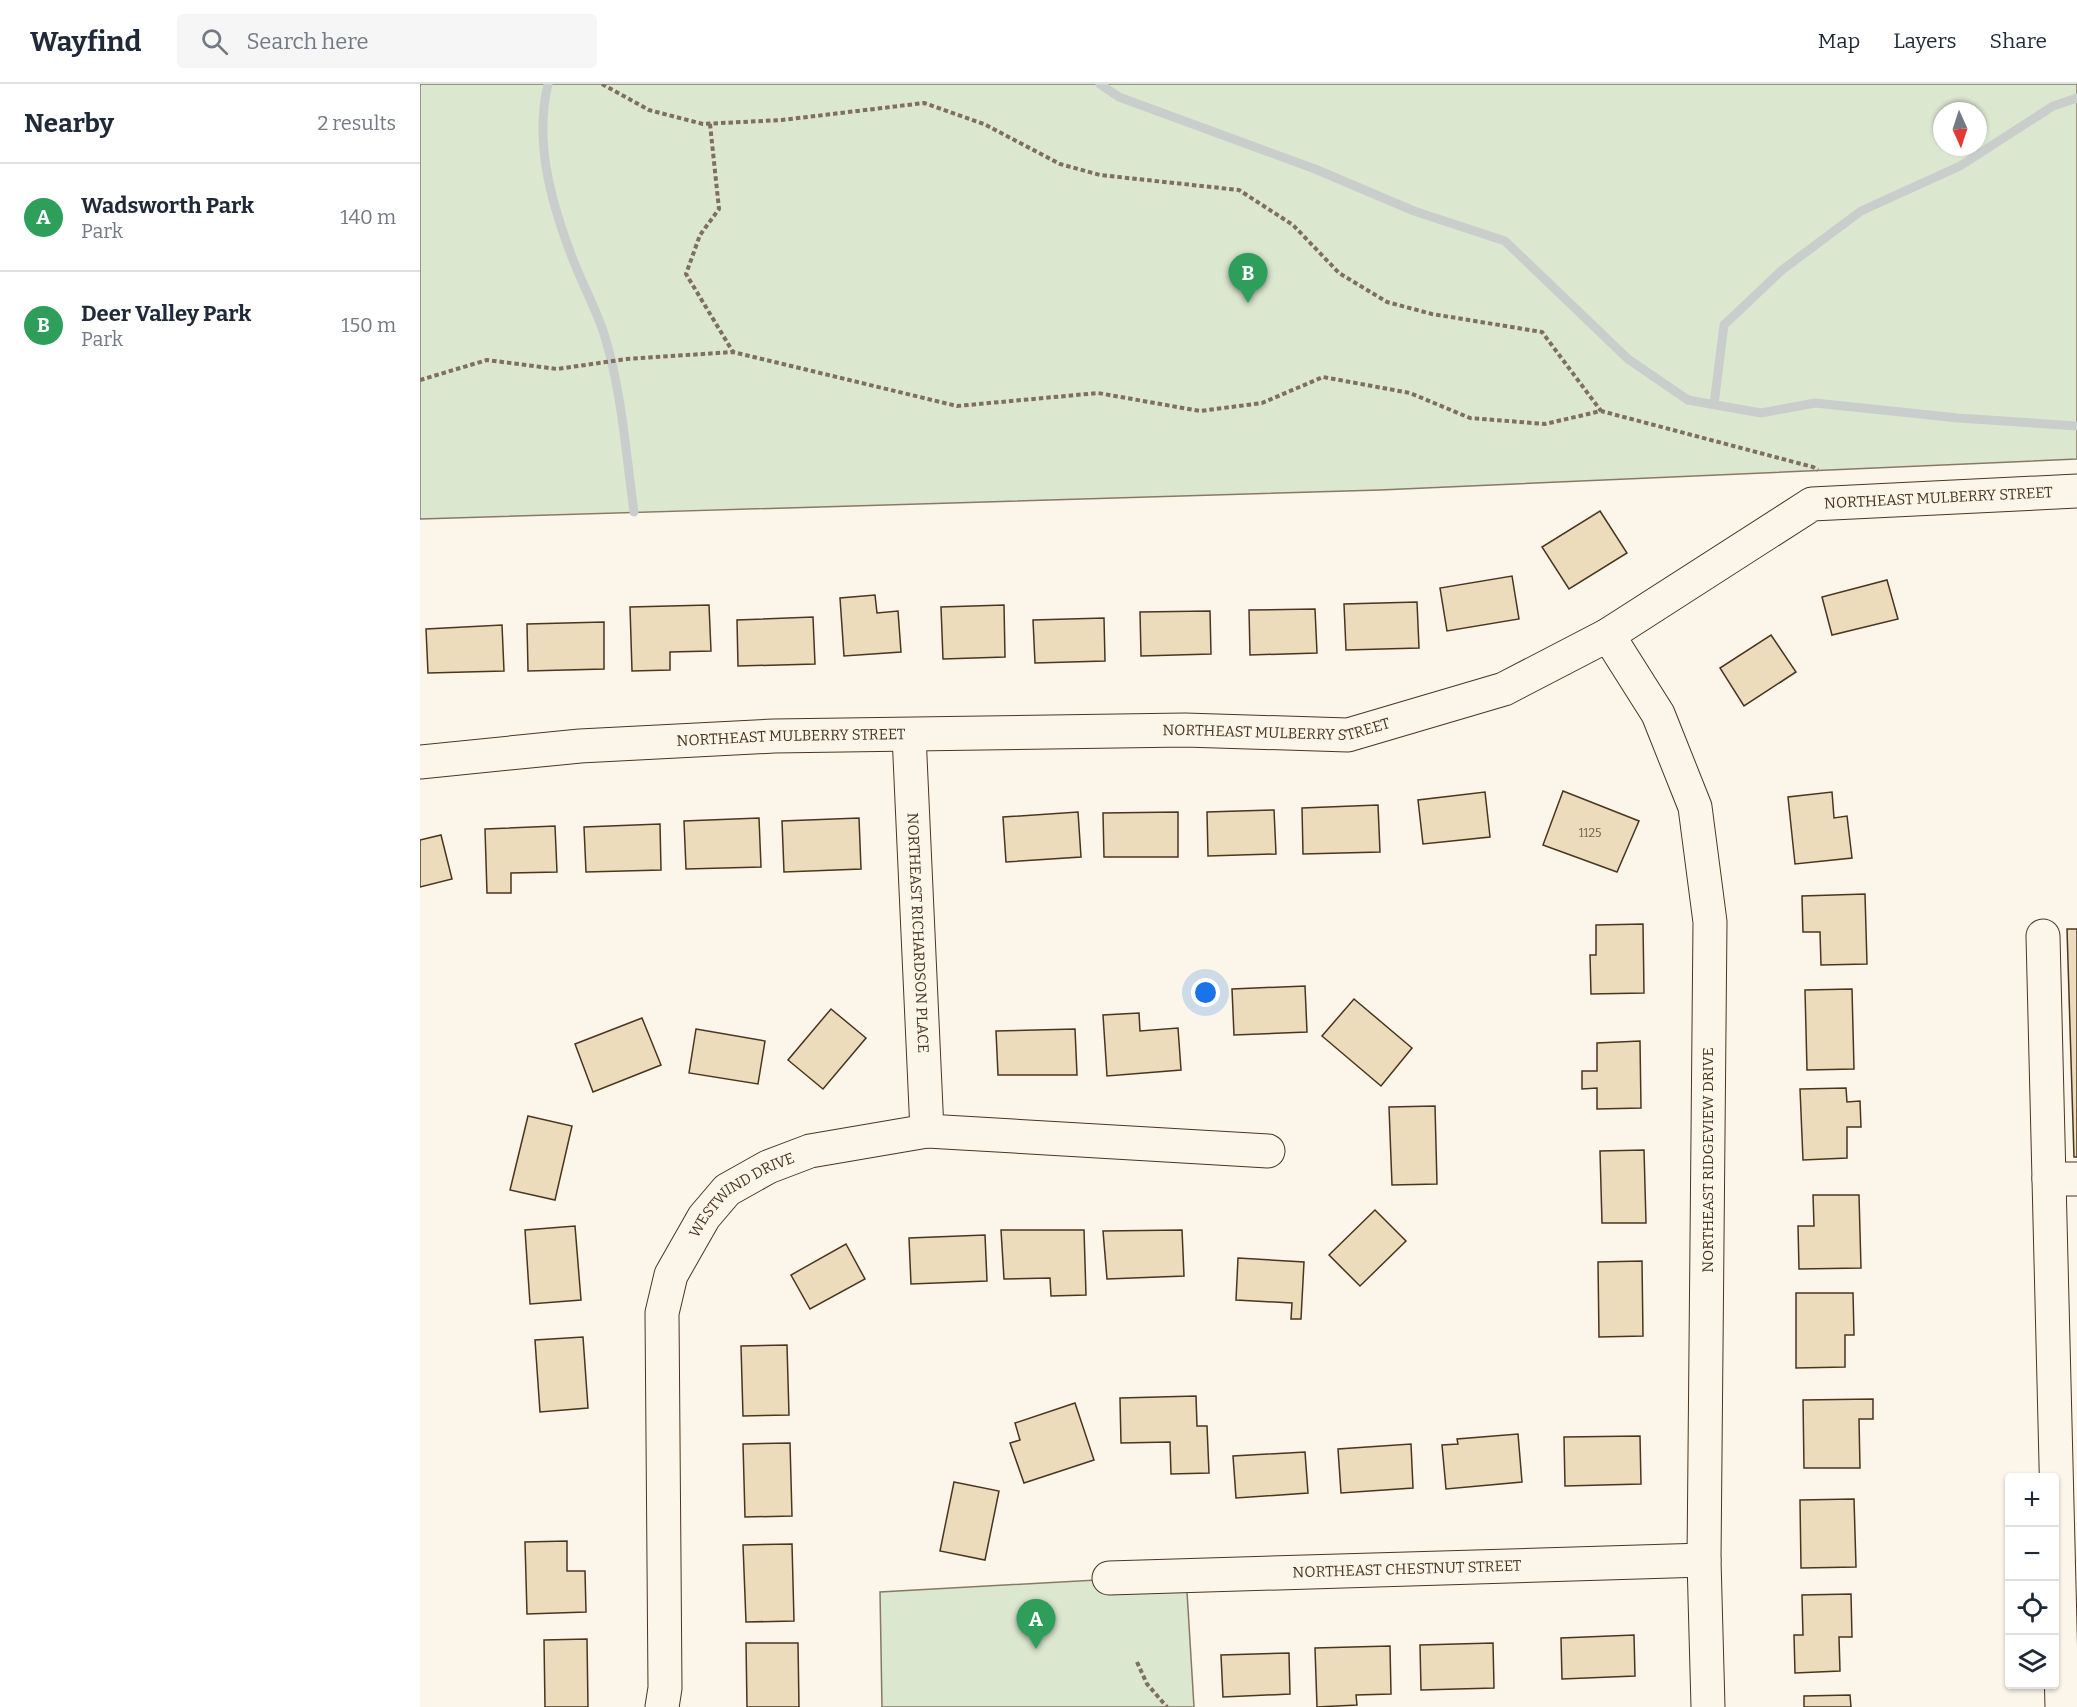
<!DOCTYPE html>
<html lang="en">
<head>
<meta charset="utf-8">
<style>
  body { margin:0; font-family:Bitter,serif; background:#f6f6f7; color:#1f2937 }
  .controls { position:absolute; right:18px; bottom:18px; display:grid; overflow:hidden; border-radius:6px; box-shadow:0 2px 4px #0004 }
  .controls button { width:54px; height:54px; display:grid; place-items:center; padding:0; border:0; border-bottom:2px solid #e0e1e3; background:#fff; color:#1f2937; font:30px sans-serif }
  .compass { position:absolute; left:1513px; top:18px; width:54px; height:54px; border-radius:50%; background:#fff; box-shadow:0 2px 4px #0004; rotate:177deg }
  .you { position:absolute; left:786px; top:909px; width:21px; height:21px; margin:-15px; border:4px solid #fff; border-radius:50%; background:#1a73e8; box-shadow:0 0 0 9px #1a73e833 }
  .badge { display:grid; place-items:center; width:39px; height:39px; border-radius:50%; background:#1a73e8; color:#fff; font-size:20px; font-weight:700 }
  .pin { position:absolute; translate:-50% -50px; filter:drop-shadow(0 2px 3px #0008) }
  .pin::after { content:''; position:absolute; top:32px; width:21px; height:18px; background:inherit; clip-path:polygon(0 0,100% 0,50% 100%) }
  .list { margin:0; padding:0; list-style:none }
  h2 { display:flex; justify-content:space-between; align-items:center; height:78px; margin:0; padding:0 24px; font-size:26px }
  h2 small { font-size:20px; font-weight:400; color:#747a83 }
  .list li { display:grid; grid-template-columns:39px 1fr auto; gap:18px; align-items:center; box-sizing:border-box; height:108px; padding:0 24px; border-top:2px solid #e0e1e3 }
  .list b { display:block; font-size:22px; white-space:nowrap }
  .list p { margin:0; font-size:20px; white-space:nowrap; color:#747a83 }
  .list em { font-size:20px; font-style:normal; color:#747a83 }
  .icon { flex:none; width:33px; height:33px; fill:none; stroke:currentColor; stroke-width:2; stroke-linecap:round; stroke-linejoin:round }
  .map { position:relative; flex:none; width:1657px; height:1623px; overflow:hidden }
  header { display:flex; align-items:center; gap:36px; box-sizing:border-box; height:84px; padding:0 30px; background:#fff; border-bottom:2px solid #e0e1e3 }
  header strong { font-size:28px }
  nav { display:flex; gap:33px; margin-inline-start:auto; font-size:21px }
  .search { width:420px; height:54px; background:#f6f6f7; display:flex; align-items:center; gap:15px; box-sizing:border-box; padding:0 21px; border-radius:6px; color:#747a83; font-size:22px }
  main { display:flex }
  aside { flex:1; background:#fff }
  .map>svg:first-child { display:block }
  .green { fill:#dce7d0; stroke:#887966; stroke-width:1.5; fill-rule:evenodd }
  .lines { fill:none; stroke-linecap:round; stroke-linejoin:round }
  .stream { stroke:#c9cecd; stroke-width:9 }
  .building { fill:#ecdcbc; stroke:#4a3520; stroke-width:1.5 }
  .minor-casing { stroke:#4a3520; stroke-width:35 }
  .path { stroke:#7f6f5c; stroke-width:4; stroke-dasharray:4.5 3; stroke-linecap:butt }
  .minor { stroke:#fbf6e9; stroke-width:33 }
  .labels { text-anchor:middle; stroke-width:4.5; stroke-linejoin:round; paint-order:stroke }
  .number-label { font-size:12px; fill:#725f47 }
  .street-label { font-size:15px; fill:#4a3520; stroke:#fbf6e9 }
</style>
</head>
<body>
<header>
<strong>Wayfind</strong>
<div class="search"><svg class="icon" aria-label="search" viewBox="0 0 24 24"><circle cx="10" cy="10" r="6"/><path d="M15 15l6 6"/></svg>Search here</div>
<nav><a>Map</a><a>Layers</a><a>Share</a></nav>
</header>
<main>
<aside>
<h2>Nearby<small>2 results</small></h2>
<ul class="list">
<li><span class="badge" style="background:#2e9e5b">A</span><div><b>Wadsworth Park</b><p>Park</p></div><em>140 m</em></li>
<li><span class="badge" style="background:#2e9e5b">B</span><div><b>Deer Valley Park</b><p>Park</p></div><em>150 m</em></li>
</ul>
</aside>
<div class="map">
<svg width="1657" height="1623" viewBox="0 0 1657 1623">
  <rect width="100%" height="100%" fill="#fbf6e9"/>
  <g class="green">
    <path d="M0,0H1657V375L960,406L0,435ZM1522,27H1558V63H1522Z"/>
    <path d="M766,1491L774,1623H462L460,1508Z"/>
  </g>
  <g class="lines">
    <g class="stream">
      <path d="M128,0C114,58 131,118 152,173C162,200 177,226 185,253C202,309 206,371 214,428"/>
      <path d="M680,0L699,13L895,85L994,127L1085,157L1208,275L1268,316L1341,329L1395,319L1538,334L1657,342"/>
      <path d="M1294,320L1304,241L1362,186L1441,127L1540,82L1633,22L1657,14"/>
    </g>
  </g>
  <g class="building">
    <path d="M1180,427L1207,469L1149,505L1122,463Z"/>
    <path d="M1092,492L1099,535L1027,547L1020,504Z"/>
    <path d="M1467,496L1478,535L1412,551L1402,513Z"/>
    <path d="M455,511L457,529L478,527L481,568L424,572L420,514Z"/>
    <path d="M997,518L999,564L926,566L924,520Z"/>
    <path d="M289,521L291,567L250,568V586L212,587L210,523Z"/>
    <path d="M584,521L585,573L523,575L521,523Z"/>
    <path d="M895,525L897,569L830,571L829,526Z"/>
    <path d="M790,527L791,570L721,572L720,528Z"/>
    <path d="M393,533L395,580L318,582L317,536Z"/>
    <path d="M684,534L685,577L615,579L613,536Z"/>
    <path d="M184,538V585L108,587L107,540Z"/>
    <path d="M82,541L84,587L8,589L6,545Z"/>
    <path d="M1351,551L1376,588L1324,622L1300,584Z"/>
    <path d="M1143,707L1219,737L1197,788L1123,761Z"/>
    <path d="M1065,708L1070,753L1003,760L998,716Z"/>
    <path d="M1412,708L1414,734L1427,732L1432,774L1375,780L1368,713Z"/>
    <path d="M958,721L960,768L883,770L882,724Z"/>
    <path d="M854,726L856,770L788,772L787,728Z"/>
    <path d="M658,728L661,773L586,778L583,733Z"/>
    <path d="M758,728V773H684L683,729Z"/>
    <path d="M339,734L341,783L266,785L264,737Z"/>
    <path d="M439,734L441,785L364,788L362,737Z"/>
    <path d="M240,740L241,786L166,788L164,743Z"/>
    <path d="M135,742L137,788L91,789V809H67L65,745Z"/>
    <path d="M21,751L32,795L0,803V756Z"/>
    <path d="M1445,810L1447,880L1401,881L1400,848H1383L1382,812Z"/>
    <path d="M1223,840L1224,909L1171,910L1170,871H1176V841Z"/>
    <path d="M1647,845H1657V1073H1654Z"/>
    <path d="M885,902L887,948L814,951L812,905Z"/>
    <path d="M1432,905L1434,985L1387,986L1385,906Z"/>
    <path d="M934,915L992,964L961,1002L902,952Z"/>
    <path d="M411,925L446,954L403,1005L368,976Z"/>
    <path d="M719,929L720,947L758,944L761,986L687,992L683,931Z"/>
    <path d="M222,934L241,981L173,1008L155,960Z"/>
    <path d="M276,945L345,957L338,1000L269,989Z"/>
    <path d="M655,945L657,991H578L576,947Z"/>
    <path d="M1220,957L1221,1024L1177,1025V1004L1162,1005V987H1177V959Z"/>
    <path d="M1426,1004L1427,1018L1440,1017L1441,1043H1427V1074L1383,1076L1380,1005Z"/>
    <path d="M1015,1022L1017,1100L972,1101L969,1023Z"/>
    <path d="M108,1032L152,1042L135,1116L90,1106Z"/>
    <path d="M1224,1066L1226,1139H1182L1180,1067Z"/>
    <path d="M1393,1111H1439L1441,1184L1379,1185L1378,1142H1394Z"/>
    <path d="M955,1126L986,1157L940,1202L909,1171Z"/>
    <path d="M155,1142L161,1216L110,1220L105,1146Z"/>
    <path d="M581,1146H664L666,1211L631,1212L630,1194L584,1195Z"/>
    <path d="M762,1146L764,1192L687,1195L683,1147Z"/>
    <path d="M565,1151L567,1197L491,1200L489,1154Z"/>
    <path d="M426,1160L445,1195L390,1225L371,1191Z"/>
    <path d="M818,1174L884,1178L881,1235H871L872,1219L816,1216Z"/>
    <path d="M1222,1177L1223,1252L1179,1253L1178,1178Z"/>
    <path d="M1376,1209H1433L1434,1251H1425V1283L1376,1284Z"/>
    <path d="M163,1253L168,1324L120,1328L115,1256Z"/>
    <path d="M367,1261L369,1331L323,1332L321,1262Z"/>
    <path d="M776,1312L777,1342H787L789,1389L751,1390L750,1358L701,1359L700,1314Z"/>
    <path d="M1453,1315V1335H1439L1440,1384H1384L1383,1316Z"/>
    <path d="M655,1319L674,1376L604,1399L590,1359L600,1356L595,1339Z"/>
    <path d="M1098,1350L1102,1398L1026,1405L1022,1361L1038,1360L1037,1355Z"/>
    <path d="M1220,1352L1221,1400L1145,1402L1144,1353Z"/>
    <path d="M370,1359L372,1432L325,1433L323,1360Z"/>
    <path d="M991,1360L993,1404L921,1409L918,1365Z"/>
    <path d="M885,1368L888,1409L816,1414L813,1372Z"/>
    <path d="M534,1398L579,1407L565,1476L520,1467Z"/>
    <path d="M1434,1415L1436,1483L1381,1484L1380,1416Z"/>
    <path d="M147,1457V1487H165L166,1528L107,1530L105,1458Z"/>
    <path d="M372,1460L374,1537L326,1538L323,1461Z"/>
    <path d="M1431,1510L1432,1553H1419L1420,1587L1375,1589L1374,1551H1383L1382,1511Z"/>
    <path d="M1214,1551L1215,1592L1142,1595L1141,1554Z"/>
    <path d="M167,1555L168,1623H125L124,1556Z"/>
    <path d="M326,1559H378L379,1623H327Z"/>
    <path d="M1073,1559L1074,1604L1001,1606L1000,1561Z"/>
    <path d="M970,1562L971,1610L936,1611L937,1621L897,1623L895,1564Z"/>
    <path d="M869,1569L870,1610L803,1613L801,1571Z"/>
    <path d="M1430,1611L1431,1623H1384V1612Z"/>
  </g>
  <g class="lines">
    <g class="minor-casing">
      <g id="minor">
        <path d="M1188,551L1238,630L1275,723L1290,838L1284,1476L1288,1623"/>
        <path id="s1" d="M489,651L507,1047"/>
        <path id="s2" d="M0,678L160,662L354,652L765,646L928,651L1084,605L1188,551L1392,420L1657,407"/>
        <path d="M1623,852L1642,1623"/>
        <path d="M1629,1095H1657"/>
        <path id="s3" d="M689,1494L1284,1476"/>
        <path id="s4" d="M242,1623L245,1604L242,1229L251,1191L284,1133L307,1106L348,1083L390,1067L507,1047L848,1067"/>
      </g>
    </g>
    <g class="path">
      <path d="M182,0L229,26L283,40L362,36L504,19L564,40L640,80L680,91L819,106L873,141L919,189L967,218L1012,230L1122,248L1181,327"/>
      <path d="M290,40L299,125L280,151L266,190L313,268"/>
      <path d="M0,296L67,276L137,285L207,275L313,268L537,322L678,309L780,327L842,319L903,293L990,309L1050,334L1125,340L1181,327L1393,383L1398,386"/>
      <path d="M717,1578L727,1600L747,1623"/>
    </g>
    <use href="#minor" class="minor"/>
  </g>
  <g class="labels">
    <g class="number-label">
      <text x="1170" y="753">1125</text>
    </g>
    <g class="street-label">
      <text dy="5" stroke="none"><textPath href="#s2" startOffset="1578">NORTHEAST MULBERRY STREET</textPath></text>
      <text dy="5" stroke="none"><textPath href="#s2" startOffset="858">NORTHEAST MULBERRY STREET</textPath></text>
      <text dy="5" stroke="none"><textPath href="#s2" startOffset="372">NORTHEAST MULBERRY STREET</textPath></text>
      <text dy="5" stroke="none"><textPath href="#s1" startOffset="198">NORTHEAST RICHARDSON PLACE</textPath></text>
      <text transform="translate(1288 1076) rotate(-90)" y="5">NORTHEAST RIDGEVIEW DRIVE</text>
      <text dy="5" stroke="none"><textPath href="#s4" startOffset="544">WESTWIND DRIVE</textPath></text>
      <text dy="5" stroke="none"><textPath href="#s3" startOffset="298">NORTHEAST CHESTNUT STREET</textPath></text>
    </g>
  </g>
</svg>
<div class="controls">
<button>+</button>
<button>−</button>
<button><svg class="icon" aria-label="locate" viewBox="0 0 24 24"><circle cx="12" cy="12" r="6"/><path d="M12 2v4M12 18v4M2 12h4M18 12h4"/></svg></button>
<button><svg class="icon" aria-label="layers" viewBox="0 0 24 24"><path d="M12 4l9 5-9 5-9-5zM3 14l9 5 9-5"/></svg></button>
</div>
<svg class="compass" viewBox="-18 -18 36 36"><path d="M0-13l5 13h-10z" fill="#e53935"/><path d="M0 13l5-13h-10z" fill="#747a83"/></svg>
<div class="you"></div>
<div class="pin badge" style="left:616px;top:1565px;background:#2e9e5b">A</div>
<div class="pin badge" style="left:828px;top:219px;background:#2e9e5b">B</div>
</div>
</main>
</body>
</html>
